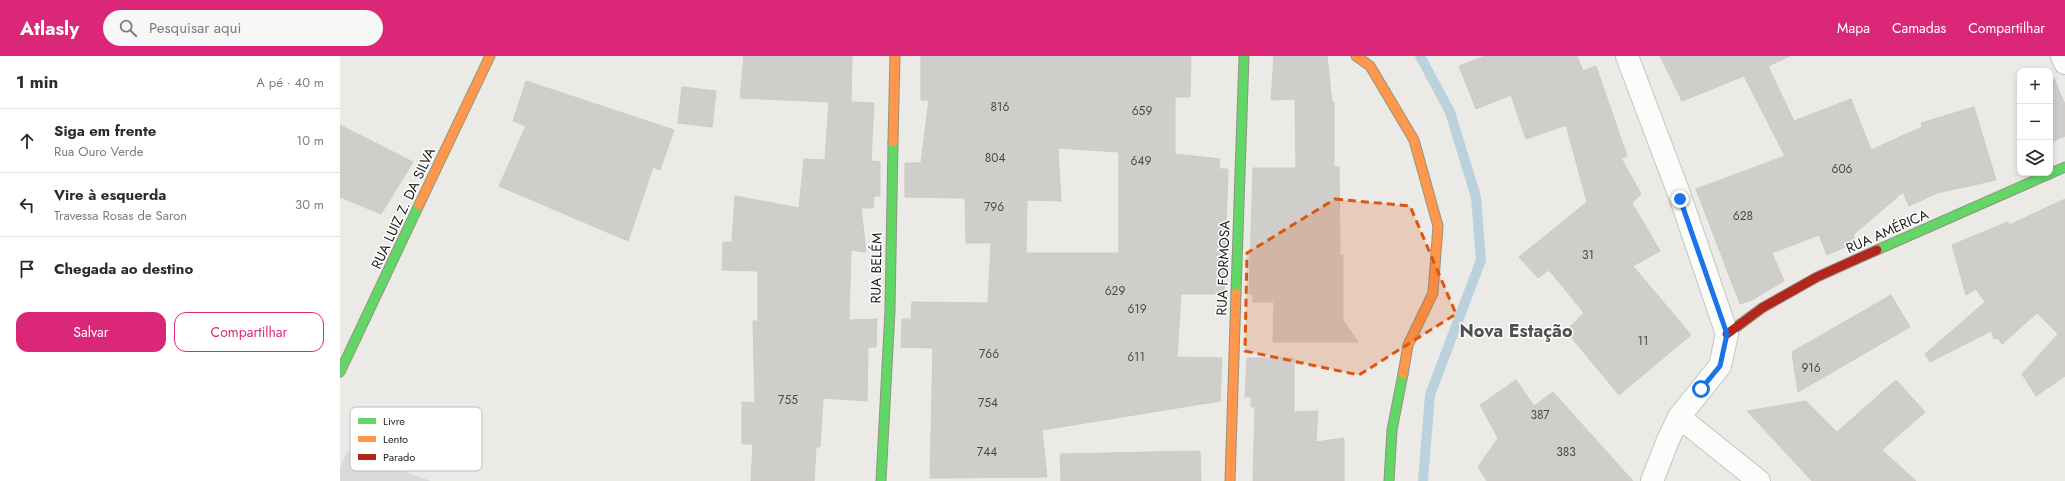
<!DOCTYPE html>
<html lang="pt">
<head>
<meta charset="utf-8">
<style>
  body { margin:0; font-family:Jost,sans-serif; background:#f7f7f7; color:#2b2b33 }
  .controls { position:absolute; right:12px; top:12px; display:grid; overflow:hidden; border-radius:8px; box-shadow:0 2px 6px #0003 }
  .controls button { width:36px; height:36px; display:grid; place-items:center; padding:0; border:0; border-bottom:1px solid #e1e1e2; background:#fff; color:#2b2b33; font:20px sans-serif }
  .stop { position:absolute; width:12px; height:12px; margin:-9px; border:3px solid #1a73e8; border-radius:50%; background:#fff }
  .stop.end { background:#1a73e8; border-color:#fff; box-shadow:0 1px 4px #0008 }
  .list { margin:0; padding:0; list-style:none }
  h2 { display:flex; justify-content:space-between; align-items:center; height:52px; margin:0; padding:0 16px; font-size:17px }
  h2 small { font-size:13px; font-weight:400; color:#7c7c81 }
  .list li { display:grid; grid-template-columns:26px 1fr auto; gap:12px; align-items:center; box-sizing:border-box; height:64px; padding:0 16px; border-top:1px solid #e1e1e2 }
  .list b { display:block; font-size:15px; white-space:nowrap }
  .list p { margin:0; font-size:13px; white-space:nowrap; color:#7c7c81 }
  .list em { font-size:13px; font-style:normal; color:#7c7c81 }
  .actions { display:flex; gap:8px; padding:12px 16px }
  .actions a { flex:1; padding:9px 0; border:1px solid #db2777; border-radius:12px; text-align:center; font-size:14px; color:#db2777 }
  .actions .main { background:#db2777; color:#fff }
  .icon { flex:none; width:22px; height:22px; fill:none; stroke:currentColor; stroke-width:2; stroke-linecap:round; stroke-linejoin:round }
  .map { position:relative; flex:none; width:1725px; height:425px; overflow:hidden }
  header { display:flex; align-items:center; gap:24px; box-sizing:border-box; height:56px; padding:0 20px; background:#db2777; color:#fff }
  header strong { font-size:19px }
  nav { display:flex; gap:22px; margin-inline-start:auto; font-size:14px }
  .search { width:280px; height:36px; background:#f7f7f7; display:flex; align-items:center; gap:10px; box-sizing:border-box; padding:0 14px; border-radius:22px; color:#7c7c81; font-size:15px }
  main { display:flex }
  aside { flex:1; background:#fff }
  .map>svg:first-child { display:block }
  .residential { fill:#dad9d7 }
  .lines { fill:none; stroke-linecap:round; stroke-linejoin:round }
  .stream { stroke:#bbd2dd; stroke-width:10 }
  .building { fill:#d0cecb; stroke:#cecbc7; fill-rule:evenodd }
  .street-casing { stroke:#c4c4c2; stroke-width:24 }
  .fast-casing { stroke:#90947f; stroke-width:11 }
  .slow-casing { stroke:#90947f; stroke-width:11 }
  .jam-casing { stroke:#90947f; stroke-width:11 }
  .street { stroke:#fcfcfb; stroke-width:22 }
  .fast { stroke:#63d668; stroke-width:9 }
  .slow { stroke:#ff974d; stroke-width:9 }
  .jam { stroke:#b3261e; stroke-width:9 }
  .route { stroke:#1a73e8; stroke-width:5 }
  .marked { fill:#de560d; fill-opacity:0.2; stroke:#de560d; stroke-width:3; stroke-dasharray:8 5; stroke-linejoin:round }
  .labels { text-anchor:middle; stroke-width:3; stroke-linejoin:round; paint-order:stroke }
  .number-label { font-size:12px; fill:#4a4948 }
  .street-label { font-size:14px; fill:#1d1d1d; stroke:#fff }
  .district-label { font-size:18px; font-weight:bold; fill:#505050; stroke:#fff }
  .key { fill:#fff; stroke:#bbb; stroke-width:1 }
  .key-label { font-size:11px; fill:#1d1d1d }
</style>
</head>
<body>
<header>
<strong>Atlasly</strong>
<div class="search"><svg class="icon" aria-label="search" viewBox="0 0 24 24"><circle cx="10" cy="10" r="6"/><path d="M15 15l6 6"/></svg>Pesquisar aqui</div>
<nav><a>Mapa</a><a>Camadas</a><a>Compartilhar</a></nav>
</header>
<main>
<aside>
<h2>1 min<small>A pé · 40 m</small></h2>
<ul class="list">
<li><svg class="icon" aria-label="ahead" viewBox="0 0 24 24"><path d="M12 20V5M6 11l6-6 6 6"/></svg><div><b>Siga em frente</b><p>Rua Ouro Verde</p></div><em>10 m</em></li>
<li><svg class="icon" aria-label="left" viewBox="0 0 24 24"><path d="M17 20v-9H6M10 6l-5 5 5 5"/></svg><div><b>Vire à esquerda</b><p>Travessa Rosas de Saron</p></div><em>30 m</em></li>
<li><svg class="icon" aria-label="arrive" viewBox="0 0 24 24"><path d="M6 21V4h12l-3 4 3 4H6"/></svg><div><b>Chegada ao destino</b></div></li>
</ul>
<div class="actions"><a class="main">Salvar</a><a>Compartilhar</a></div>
</aside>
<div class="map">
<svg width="1725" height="425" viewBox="0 0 1725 425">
  <rect width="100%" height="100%" fill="#ebeae6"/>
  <path class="residential" d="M7,396L91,425H0V412Z"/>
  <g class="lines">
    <path class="stream" d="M1080,0L1110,56L1136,141L1141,204L1090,339L1083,425"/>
  </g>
  <g class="building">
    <path d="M404,0H512L511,46L534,47L531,105L540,106V140H534L533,152H521L526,196L511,194L509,264L537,263L536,291H528L527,345L483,342L480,391H476L474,425H411L413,388H402V346L415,347L413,265H418V215L382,214L383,186H392L395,140L459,152L464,103L485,104L489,46L400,42Z"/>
    <path d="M581,0H851L850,41H835V98L880,103L879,113H888L884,238H841L837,301L882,302L880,345L702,374L707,421L590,422L593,292L561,291L562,263H571L572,246L648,247L651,187H626L625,142L565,141V107H581L589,44H581ZM718,92L779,96V197H686L687,144L721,145Z"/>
    <path d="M934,0H987L992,46H994V111H999L1000,199H1003V264L1018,286H933L934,246H913V238H909L913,112H956L955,43L931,44Z"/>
    <path d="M1145,0H1237L1243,15L1256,10L1287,100L1281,102L1301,138L1292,147L1320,195L1293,210L1351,279L1279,339L1226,275L1244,257L1209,214L1198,222L1179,201L1247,146L1226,69L1186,83L1171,39L1136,53L1119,10Z"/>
    <path d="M1320,0H1450L1428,10L1454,65L1511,43L1531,94L1582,71L1581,67L1634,51L1656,124L1597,137L1569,150L1563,136L1513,179L1516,186L1487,199L1479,179L1432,197L1444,225L1412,244L1400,248L1356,133L1445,100L1404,20L1342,45Z"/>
    <path d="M1714,23L1725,48V80L1710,87V25Z"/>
    <path d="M186,25L334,74L320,114L313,111L288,185L159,130L186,70L173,65Z"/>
    <path d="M342,31L376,35L372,71L338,67Z"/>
    <path d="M0,69L73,106L41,158L0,141Z"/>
    <path d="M1725,143V320L1696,340L1682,318L1718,278L1697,257L1662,288L1658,282L1654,283L1651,275L1590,306L1585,298L1645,246L1636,233L1626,239L1612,189L1668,166L1669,169Z"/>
    <path d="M1551,239L1570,271L1458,336L1452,296Z"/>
    <path d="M907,302H954V356L978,355L976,386L1004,382V425H913L915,351H911V340L905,341Z"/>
    <path d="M1176,324L1194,350L1213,336L1293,425H1147L1138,411L1158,382L1140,349Z"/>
    <path d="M1556,324L1585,356L1542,394L1576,425H1472L1407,355L1466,345L1497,376Z"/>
    <path d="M860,395L861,425H721L720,398Z"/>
  </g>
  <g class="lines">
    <g class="street-casing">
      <g id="street">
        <path d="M1287,0L1341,143L1387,278L1380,310L1339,361L1328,384L1312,425"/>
        <path d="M1722,0L1725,7"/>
        <path d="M1339,361L1419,425"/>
      </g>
    </g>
    <g class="fast-casing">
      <g id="fast">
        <path d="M1537,194L1725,111"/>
        <path d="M896,237L904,0"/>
        <path d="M0,316L79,149"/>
        <path d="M541,425L550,254L553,86"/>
        <path d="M1049,425L1052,374L1063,318"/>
      </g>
    </g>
    <g class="slow-casing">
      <g id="slow">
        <path d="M1016,0L1030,10L1074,84L1098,170L1093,237L1068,289L1063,318"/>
        <path d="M553,86L555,0"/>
        <path d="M79,149L150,0"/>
        <path d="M890,425L896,237"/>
      </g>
    </g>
    <g class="jam-casing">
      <path id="jam" d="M1387,278L1422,252L1477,221L1537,194"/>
    </g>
    <use href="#street" class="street"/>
    <use href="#fast" class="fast"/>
    <use href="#slow" class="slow"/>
    <use href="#jam" class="jam"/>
  </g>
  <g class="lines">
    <path class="route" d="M1340,143L1387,278L1380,310L1361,333"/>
  </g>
  <path class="marked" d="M995,143L1070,150L1116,258L1019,319L905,295L907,197Z"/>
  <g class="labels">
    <g class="number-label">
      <text x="660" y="55">816</text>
      <text x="802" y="59">659</text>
      <text x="655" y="106">804</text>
      <text x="801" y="109">649</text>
      <text x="1502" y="117">606</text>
      <text x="654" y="155">796</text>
      <text x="1403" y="164">628</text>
      <text x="1248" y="203">31</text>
      <text x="775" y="239">629</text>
      <text x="797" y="257">619</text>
      <text x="1303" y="289">11</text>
      <text x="649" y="302">766</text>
      <text x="796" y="305">611</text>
      <text x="1471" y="316">916</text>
      <text x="448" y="348">755</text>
      <text x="648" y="351">754</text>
      <text x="1200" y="363">387</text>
      <text x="647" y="400">744</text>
      <text x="1226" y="400">383</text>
    </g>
    <g class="street-label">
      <text transform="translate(63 152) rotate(-65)" y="5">RUA LUIZ Z. DA SILVA</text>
      <text transform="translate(1547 175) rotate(-24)" y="5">RUA AMÉRICA</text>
      <text transform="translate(536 212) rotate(-89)" y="5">RUA BELÉM</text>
      <text transform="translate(883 212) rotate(-88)" y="5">RUA FORMOSA</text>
    </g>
    <g class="district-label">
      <text x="1176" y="281">Nova Estação</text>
    </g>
  </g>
  <rect x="10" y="351" width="132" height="64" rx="6" class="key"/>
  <rect x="18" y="362" width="18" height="6" fill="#63d668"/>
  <rect x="18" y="380" width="18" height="6" fill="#ff974d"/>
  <rect x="18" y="398" width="18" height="6" fill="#b3261e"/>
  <g class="key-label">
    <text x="43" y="369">Livre</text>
    <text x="43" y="387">Lento</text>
    <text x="43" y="405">Parado</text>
  </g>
</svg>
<div class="controls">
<button>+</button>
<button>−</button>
<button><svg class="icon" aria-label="layers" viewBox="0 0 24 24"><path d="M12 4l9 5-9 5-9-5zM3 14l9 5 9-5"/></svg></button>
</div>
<div class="stop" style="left:1361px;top:333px"></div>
<div class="stop end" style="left:1340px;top:143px"></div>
</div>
</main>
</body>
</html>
